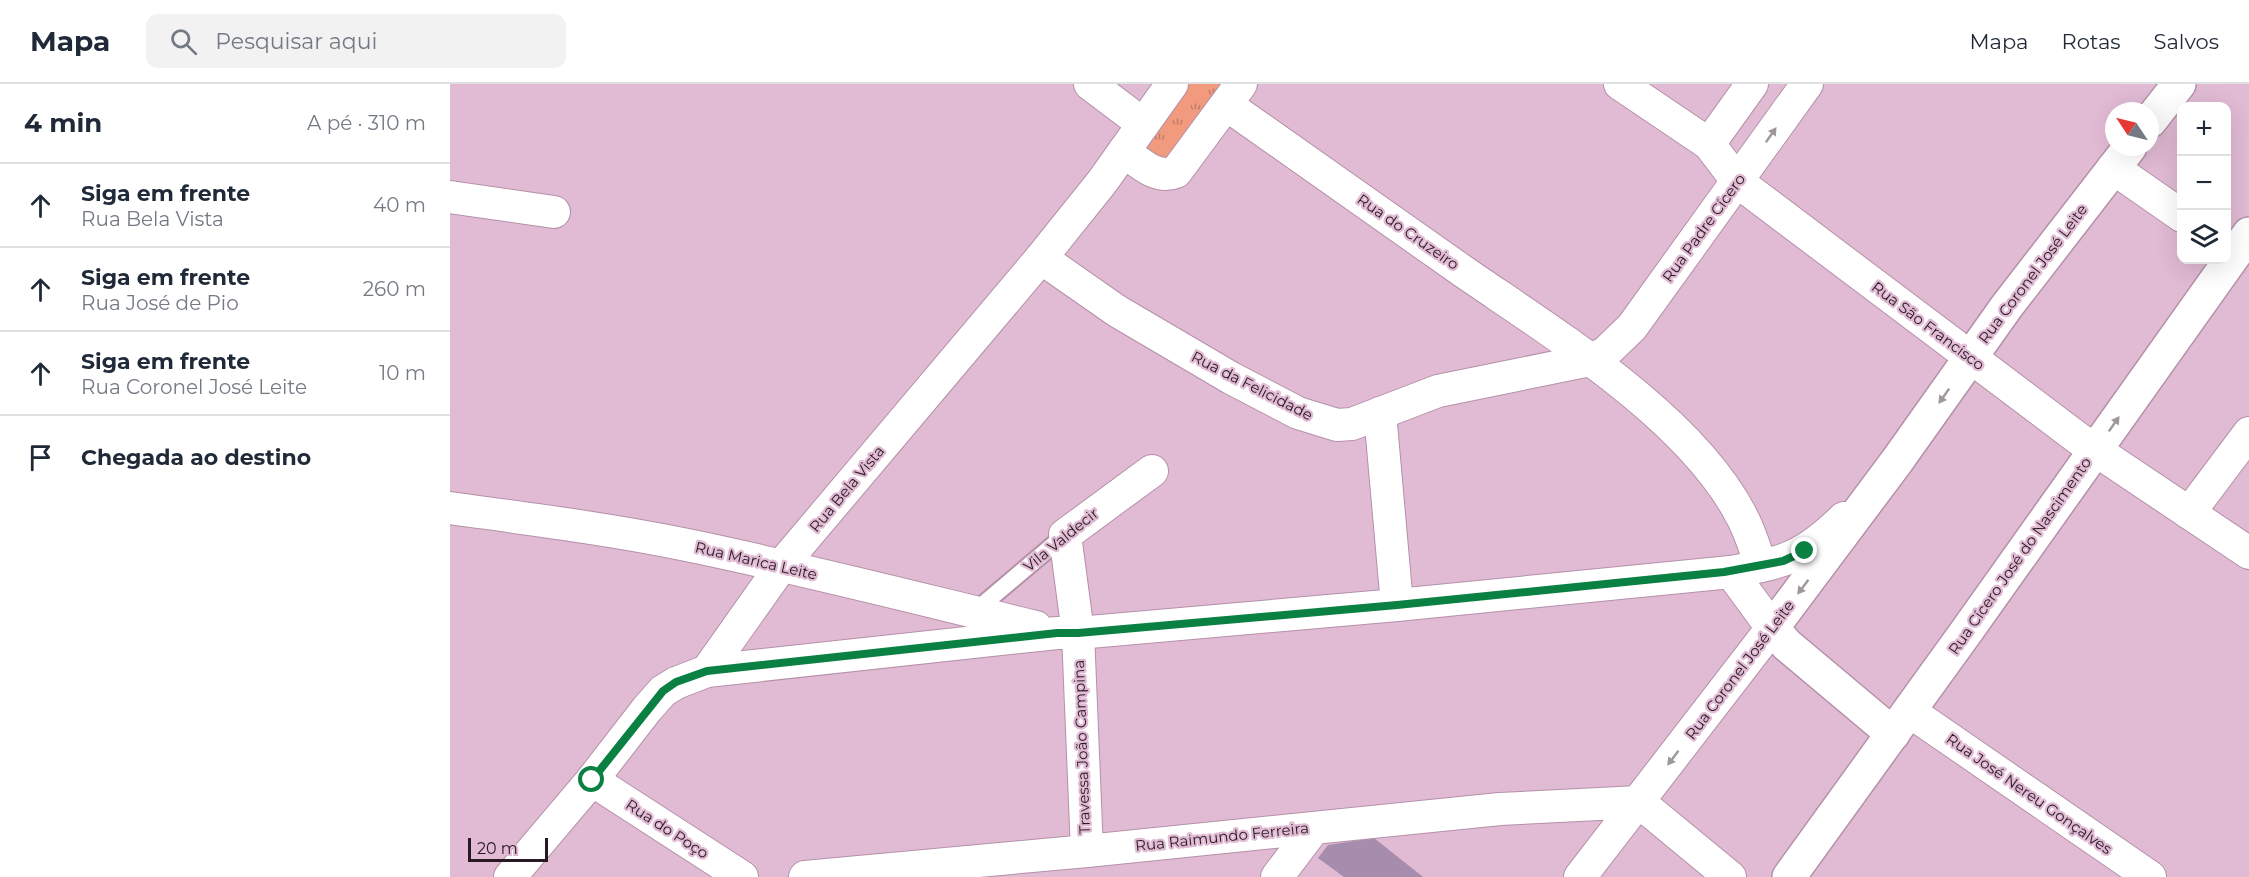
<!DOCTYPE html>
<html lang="pt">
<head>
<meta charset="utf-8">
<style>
  body { margin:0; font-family:Montserrat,sans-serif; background:#f2f2f3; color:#1f2937 }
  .controls { position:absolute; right:18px; top:18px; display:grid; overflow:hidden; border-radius:12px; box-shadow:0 6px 24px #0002 }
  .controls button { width:54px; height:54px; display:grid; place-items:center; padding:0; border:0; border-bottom:2px solid #e0e1e3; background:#fff; color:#1f2937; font:30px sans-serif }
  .compass { position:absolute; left:1655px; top:18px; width:54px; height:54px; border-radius:50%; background:#fff; box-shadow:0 6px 24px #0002; rotate:305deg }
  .scale { position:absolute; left:18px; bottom:15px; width:80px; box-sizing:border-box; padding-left:6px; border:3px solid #281a23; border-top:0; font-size:16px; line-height:21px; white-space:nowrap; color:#281a23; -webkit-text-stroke:4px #e1bad4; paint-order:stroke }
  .stop { position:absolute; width:18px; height:18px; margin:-14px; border:4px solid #0b8043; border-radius:50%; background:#fff }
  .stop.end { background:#0b8043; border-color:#fff; box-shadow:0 2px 6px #0008 }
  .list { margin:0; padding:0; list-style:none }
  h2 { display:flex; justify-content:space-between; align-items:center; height:78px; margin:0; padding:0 24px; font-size:26px }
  h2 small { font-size:20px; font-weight:400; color:#747a83 }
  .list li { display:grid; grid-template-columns:39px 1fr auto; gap:18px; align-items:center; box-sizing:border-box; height:84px; padding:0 24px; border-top:2px solid #e0e1e3 }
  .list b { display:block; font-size:22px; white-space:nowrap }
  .list p { margin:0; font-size:20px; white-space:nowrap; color:#747a83 }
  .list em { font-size:20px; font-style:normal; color:#747a83 }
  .icon { flex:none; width:33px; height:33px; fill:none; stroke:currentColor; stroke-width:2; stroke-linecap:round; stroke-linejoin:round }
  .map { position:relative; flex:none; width:1799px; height:793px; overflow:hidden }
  header { display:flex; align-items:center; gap:36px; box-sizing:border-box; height:84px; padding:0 30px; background:#fff; border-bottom:2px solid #e0e1e3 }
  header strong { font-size:28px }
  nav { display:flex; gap:33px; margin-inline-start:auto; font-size:21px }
  .search { width:420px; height:54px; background:#f2f2f3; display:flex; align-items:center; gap:15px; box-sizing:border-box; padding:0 21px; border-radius:12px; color:#747a83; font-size:22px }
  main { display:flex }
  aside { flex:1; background:#fff }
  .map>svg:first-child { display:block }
  .park { fill:url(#park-tufts) }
  .building { fill:#a68dae }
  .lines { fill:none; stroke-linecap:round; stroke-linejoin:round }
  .lane-casing { stroke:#b591a9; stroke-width:20 }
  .street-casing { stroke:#b591a9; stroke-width:34 }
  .primary-casing { stroke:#b591a9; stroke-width:36 }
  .lane { stroke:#fff; stroke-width:16 }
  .street { stroke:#fff; stroke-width:32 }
  .primary { stroke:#fff; stroke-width:33 }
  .oneway { fill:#9e989c }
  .route { stroke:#0b8043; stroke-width:8 }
  .labels { text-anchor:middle; stroke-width:4.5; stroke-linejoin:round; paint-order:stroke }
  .street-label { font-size:15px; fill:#281a23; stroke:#e1bad4 }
</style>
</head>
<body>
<header>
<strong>Mapa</strong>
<div class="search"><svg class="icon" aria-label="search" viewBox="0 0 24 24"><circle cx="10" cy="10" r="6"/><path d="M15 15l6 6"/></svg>Pesquisar aqui</div>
<nav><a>Mapa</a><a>Rotas</a><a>Salvos</a></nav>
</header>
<main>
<aside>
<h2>4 min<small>A pé · 310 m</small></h2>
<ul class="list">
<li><svg class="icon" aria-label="ahead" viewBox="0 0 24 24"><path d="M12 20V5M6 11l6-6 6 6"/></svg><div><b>Siga em frente</b><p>Rua Bela Vista</p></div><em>40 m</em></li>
<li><svg class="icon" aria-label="ahead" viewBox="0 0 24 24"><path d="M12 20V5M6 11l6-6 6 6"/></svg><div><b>Siga em frente</b><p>Rua José de Pio</p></div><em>260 m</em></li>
<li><svg class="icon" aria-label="ahead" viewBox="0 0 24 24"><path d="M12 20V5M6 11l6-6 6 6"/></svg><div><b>Siga em frente</b><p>Rua Coronel José Leite</p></div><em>10 m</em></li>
<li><svg class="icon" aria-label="arrive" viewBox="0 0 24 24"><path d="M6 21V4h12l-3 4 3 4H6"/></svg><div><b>Chegada ao destino</b></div></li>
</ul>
</aside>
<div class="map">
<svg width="1799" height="793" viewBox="0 0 1799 793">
  <defs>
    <pattern id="park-tufts" width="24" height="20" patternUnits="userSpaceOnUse" patternTransform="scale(1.5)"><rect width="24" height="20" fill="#f19a7e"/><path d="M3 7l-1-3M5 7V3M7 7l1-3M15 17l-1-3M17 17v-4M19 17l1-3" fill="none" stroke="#c37d67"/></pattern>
  </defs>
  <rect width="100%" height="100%" fill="#e1bad4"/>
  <path class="park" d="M729,0H779L728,71L710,80L689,58Z"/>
  <path class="building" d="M924,754L973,793H894L868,774L878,761Z"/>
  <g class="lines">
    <g class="lane-casing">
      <path id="lane" d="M524,528L615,451"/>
    </g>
    <g class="street-casing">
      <g id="street">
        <path d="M640,0L693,40"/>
        <path d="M1170,0L1259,60L1288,98L1629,355L1799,469"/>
        <path d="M777,21C856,76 935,132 1014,188C1104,250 1240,333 1291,431C1300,447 1305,465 1311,482"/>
        <path d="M1259,60L1302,0"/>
        <path d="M674,67C689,78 706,96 726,88L791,0"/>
        <path d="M1663,84L1732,132"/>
        <path d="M0,113L104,128"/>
        <path d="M591,174L667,227L781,294L848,329L887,341L902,340L988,307L1140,276L1155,269L1182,243L1357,0"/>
        <path d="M930,329L947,521"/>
        <path d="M0,424C79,435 159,445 237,461C354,485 470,515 586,543"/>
        <path d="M1739,429L1799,349"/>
        <path d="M257,587L607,549H628L947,521L1281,488C1335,478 1353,474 1394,434"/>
        <path d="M1459,627L1700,793"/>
        <path d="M142,696L292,793"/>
        <path d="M637,767L628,549L615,451L702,387"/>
        <path d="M60,793L142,696L197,625L213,607L226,599L257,587L332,481L591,174L652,98L722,0"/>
        <path d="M355,793L637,767L1050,725L1189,718L1280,793"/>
        <path d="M827,793L864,744"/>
        <path d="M1130,793L1322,544L1281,488"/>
      </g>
    </g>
    <g class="primary-casing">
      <g id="primary">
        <path d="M1700,37L1729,0"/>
        <path d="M1443,650L1337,561L1322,544L1447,377L1557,222L1680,63"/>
        <path d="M1339,793L1516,548L1799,150"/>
      </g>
    </g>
    <use href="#lane" class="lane"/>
    <use href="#street" class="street"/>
    <use href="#primary" class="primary"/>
  </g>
  <defs><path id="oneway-solid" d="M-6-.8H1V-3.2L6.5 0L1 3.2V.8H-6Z" transform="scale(1.5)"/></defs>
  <g class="oneway">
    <use href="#oneway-solid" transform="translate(1321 51) rotate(-55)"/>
    <use href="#oneway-solid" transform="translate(1494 312) rotate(125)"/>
    <use href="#oneway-solid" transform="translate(1664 340) rotate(-55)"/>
    <use href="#oneway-solid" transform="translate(1353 503) rotate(127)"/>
    <use href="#oneway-solid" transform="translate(1223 674) rotate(127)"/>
  </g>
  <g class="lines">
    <path class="route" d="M142,696L213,607L226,598L257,587L607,549H628L947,521L1274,488L1333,477L1355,467"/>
  </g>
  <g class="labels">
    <g class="street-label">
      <text transform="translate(1254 144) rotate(-54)" y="5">Rua Padre Cícero</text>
      <text transform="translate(958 148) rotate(35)" y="5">Rua do Cruzeiro</text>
      <text transform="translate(1583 190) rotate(-53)" y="5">Rua Coronel José Leite</text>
      <text transform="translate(1478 242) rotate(37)" y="5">Rua São Francisco</text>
      <text transform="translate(802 302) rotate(27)" y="5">Rua da Felicidade</text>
      <text transform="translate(397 405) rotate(-50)" y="5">Rua Bela Vista</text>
      <text transform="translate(611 456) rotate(-39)" y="5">Vila Valdecir</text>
      <text transform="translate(1570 472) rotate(-55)" y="5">Rua Cícero José do Nascimento</text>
      <text transform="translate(306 477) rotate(13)" y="5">Rua Marica Leite</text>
      <text transform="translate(1290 586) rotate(-53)" y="5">Rua Coronel José Leite</text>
      <text transform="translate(632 663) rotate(-92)" y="5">Travessa João Campina</text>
      <text transform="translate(1579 710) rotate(35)" y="5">Rua José Nereu Gonçalves</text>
      <text transform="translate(217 745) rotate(33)" y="5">Rua do Poço</text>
      <text transform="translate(772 753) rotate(-6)" y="5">Rua Raimundo Ferreira</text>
    </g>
  </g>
</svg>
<div class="controls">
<button>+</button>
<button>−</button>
<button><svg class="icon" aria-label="layers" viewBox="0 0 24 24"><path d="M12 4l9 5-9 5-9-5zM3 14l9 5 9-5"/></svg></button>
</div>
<svg class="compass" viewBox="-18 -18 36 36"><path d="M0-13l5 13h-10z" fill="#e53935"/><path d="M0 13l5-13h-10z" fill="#747a83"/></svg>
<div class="scale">20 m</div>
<div class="stop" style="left:142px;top:696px"></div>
<div class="stop end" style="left:1355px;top:467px"></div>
</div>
</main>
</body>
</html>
